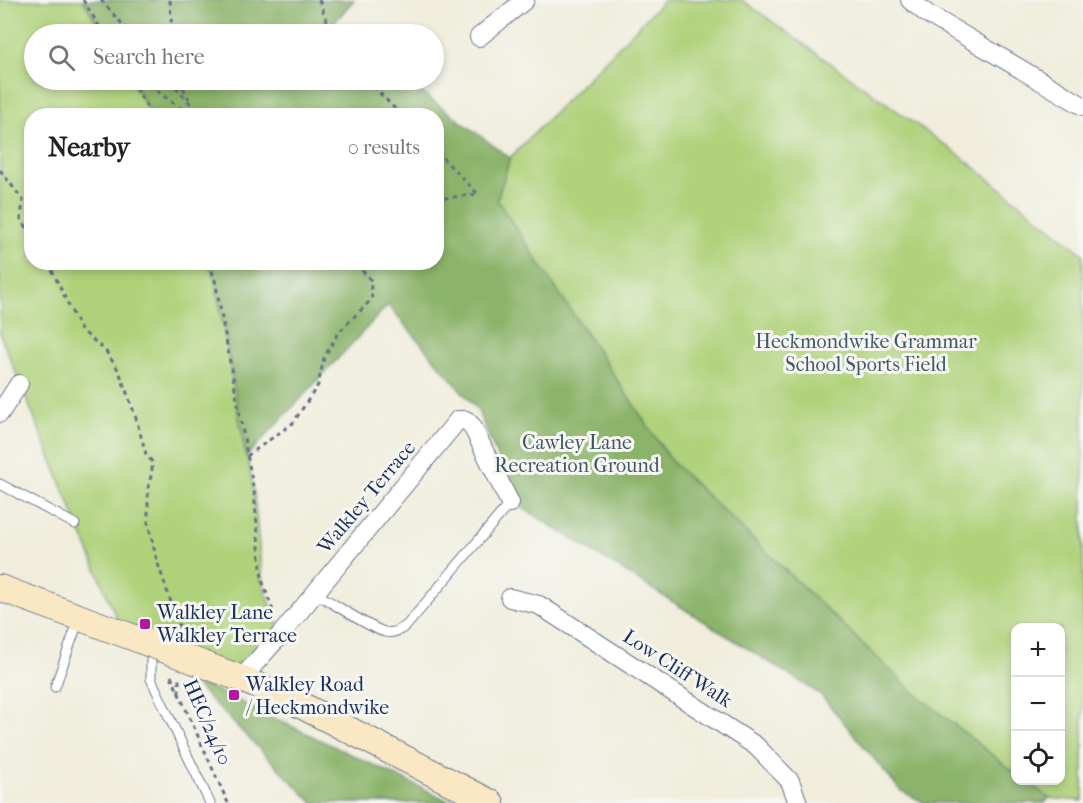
<!DOCTYPE html>
<html lang="en">
<head>
<meta charset="utf-8">
<style>
  body { margin:0; font-family:"IM FELL French Canon",serif; background:#f6f6f6; color:#222 }
  .controls { position:absolute; right:18px; bottom:18px; display:grid; overflow:hidden; border-radius:12px; box-shadow:0 3px 9px #0003 }
  .controls button { width:54px; height:54px; display:grid; place-items:center; padding:0; border:0; border-bottom:2px solid #e0e0e0; background:#fff; color:#222; font:30px sans-serif }
  .list { margin:0; padding:0; list-style:none }
  h2 { display:flex; justify-content:space-between; align-items:center; height:78px; margin:0; padding:0 24px; font-size:26px }
  h2 small { font-size:20px; font-weight:400; color:#767676 }
  .icon { flex:none; width:33px; height:33px; fill:none; stroke:currentColor; stroke-width:2; stroke-linecap:round; stroke-linejoin:round }
  .map { position:relative; flex:none; width:1083px; height:803px; overflow:hidden }
  .search { position:absolute; background:#fff; box-shadow:0 3px 9px #0003; left:24px; top:24px; width:420px; height:66px; display:flex; align-items:center; gap:15px; box-sizing:border-box; padding:0 21px; border-radius:33px; color:#767676; font-size:22px }
  .panel { position:absolute; background:#fff; box-shadow:0 3px 9px #0003; left:24px; top:108px; width:420px; height:162px; border-radius:24px }
  .map>svg:first-child { display:block }
  .green { fill:#afd27a; stroke:#65806c; stroke-width:1.5 }
  .forest { fill:#8bb46a; stroke:#537264; stroke-width:1.5 }
  .lines { fill:none; stroke-linecap:round; stroke-linejoin:round }
  .service-casing { stroke:#66728a; stroke-width:11 }
  .minor-casing { stroke:#66728a; stroke-width:20 }
  .secondary-casing { stroke:#66728a; stroke-width:28 }
  .path { stroke:#66728a; stroke-width:3; stroke-dasharray:4.5 4.5; stroke-linecap:butt }
  .service { stroke:#fff; stroke-width:9 }
  .minor { stroke:#fff; stroke-width:18 }
  .secondary { stroke:#fae7c3; stroke-width:26 }
  .secondary-bridge-casing { stroke:#66728a; stroke-width:28; stroke-linecap:butt }
  .secondary-bridge { stroke:#fae7c3; stroke-width:26 }
  .poi-dot { fill:#b5179e; stroke:#f6f6f2; stroke-width:2 }
  .labels { text-anchor:middle; stroke-width:6; stroke-linejoin:round; paint-order:stroke }
  .park-label { font-size:20px; fill:#405865; stroke:#f6f6f2 }
  .street-label { font-size:20px; fill:#1b2f5e; stroke:#f6f6f2 }
  .poi-label { font-size:20px; fill:#1b2f5e; stroke:#f6f6f2; text-anchor:start }
</style>
</head>
<body>
<div class="map">
<svg width="1083" height="803" viewBox="0 0 1083 803">
  <rect width="100%" height="100%" fill="#f6f6f2"/>
  <filter id="ink" filterUnits="userSpaceOnUse"><feTurbulence type="fractalNoise" baseFrequency=".0167" numOctaves="2"/><feDisplacementMap in="SourceGraphic" scale="12" xChannelSelector="R" yChannelSelector="G"/><feConvolveMatrix kernelMatrix="1 2 1 2 8 2 1 2 1" color-interpolation-filters="sRGB"/></filter>
  <filter id="wash" filterUnits="userSpaceOnUse"><feTurbulence type="fractalNoise" baseFrequency=".008" numOctaves="4" result="noise"/><feDisplacementMap in="SourceGraphic" scale="24" xChannelSelector="R" yChannelSelector="G"/><feGaussianBlur stdDeviation="1.35" result="paint"/><feColorMatrix in="noise" values="0 0 0 0 0 0 0 0 0 0 0 0 0 0 0 0 0 1.4 0 .05"/><feComposite in="paint" operator="in"/></filter>
  <g filter="url(#wash)">
    <rect width="100%" height="100%" fill="#f0eddb"/>
    <g class="green">
      <path d="M0,0H83L104,34H34V80H131L152,115L32,116V262L209,263L215,280L254,492L262,580L281,634L241,679L122,632L0,334Z"/>
      <path d="M664,0H742L963,158L1083,254V801L1049,798L1026,781L1060,780V628H1016L1015,773L913,692L671,461L497,200L510,158Z"/>
    </g>
    <g class="forest">
      <path d="M83,0H354L332,25L344,34H104Z"/>
      <path d="M131,80H405L510,158L497,200L671,461L913,692L1015,773L1016,780L1026,781L1049,798L1045,803H925L901,791L820,694L518,505L477,409L388,305L246,457L215,280L209,263L436,262V116L152,115Z"/>
      <path d="M188,677L453,803H313Z"/>
    </g>
  </g>
  <g filter="url(#ink)">
    <g class="lines">
      <g class="service-casing">
        <g id="service">
          <path d="M0,484L75,524"/>
          <path d="M315,593C332,602 369,628 385,632C394,634 400,630 407,625L510,503"/>
          <path d="M156,648L151,661V679L210,803"/>
          <path d="M55,687L79,619"/>
        </g>
      </g>
      <g class="minor-casing">
        <g id="minor">
          <path d="M910,0L926,13L1083,106"/>
          <path d="M479,37L525,0"/>
          <path d="M0,413L19,384"/>
          <path d="M510,598L539,605L756,746L790,781L798,803"/>
          <path d="M241,679L281,634L458,420H466L472,426L510,503"/>
        </g>
      </g>
      <g class="secondary-casing">
        <g id="secondary">
          <path d="M0,588L140,640"/>
          <path d="M234,676L287,698L491,803"/>
        </g>
      </g>
      <g class="path">
        <path d="M83,0L104,34"/>
        <path d="M101,0L131,34"/>
        <path d="M170,0L172,34"/>
        <path d="M319,0L332,34"/>
        <path d="M131,80L152,116"/>
        <path d="M142,80L191,116"/>
        <path d="M170,80L201,116"/>
        <path d="M179,80L189,99"/>
        <path d="M367,80L402,116"/>
        <path d="M436,151L478,194L436,199"/>
        <path d="M0,170L23,200L21,219L32,235"/>
        <path d="M48,262L80,329L105,350L119,371L135,415L146,454L152,462V472L148,488V523L157,561L179,626V631"/>
        <path d="M209,262L215,280L254,492L262,580L274,614"/>
        <path d="M247,456L293,423L318,385L324,358L338,333L372,299L370,279L354,262"/>
        <path d="M171,676L228,803"/>
        <path d="M179,693V677"/>
      </g>
      <use href="#service" class="service"/>
      <use href="#minor" class="minor"/>
      <use href="#secondary" class="secondary"/>
      <g class="secondary-bridge-casing">
        <path id="secondary-bridge" d="M140,640L234,676"/>
      </g>
      <use href="#secondary-bridge" class="secondary-bridge"/>
    </g>
  </g>
  <g class="poi-dot">
    <rect x="139" y="618" width="12" height="12" rx="3"/>
    <rect x="228" y="689" width="12" height="12" rx="3"/>
  </g>
  <g class="labels">
    <g class="park-label">
      <text x="866" y="348">Heckmondwike Grammar<tspan x="866" dy="23">School Sports Field</tspan></text>
      <text x="577" y="449">Cawley Lane<tspan x="577" dy="23">Recreation Ground</tspan></text>
    </g>
    <g class="street-label">
      <text transform="translate(366 497) rotate(-50)" y="7">Walkley Terrace</text>
      <text transform="translate(678 668) rotate(33)" y="7">Low Cliff Walk</text>
      <text transform="translate(208 722) rotate(66)" y="7">HEC/24/10</text>
    </g>
    <g class="poi-label">
      <text x="157" y="619">Walkley Lane<tspan x="157" dy="23">Walkley Terrace</tspan></text>
      <text x="246" y="691">Walkley Road<tspan x="246" dy="23">/ Heckmondwike</tspan></text>
    </g>
  </g>
</svg>
<div class="controls">
<button>+</button>
<button>−</button>
<button><svg class="icon" aria-label="locate" viewBox="0 0 24 24"><circle cx="12" cy="12" r="6"/><path d="M12 2v4M12 18v4M2 12h4M18 12h4"/></svg></button>
</div>
<div class="search"><svg class="icon" aria-label="search" viewBox="0 0 24 24"><circle cx="10" cy="10" r="6"/><path d="M15 15l6 6"/></svg>Search here</div>
<section class="panel">
<h2>Nearby<small>0 results</small></h2>
<ul class="list">
</ul>
</section>
</div>
</body>
</html>
